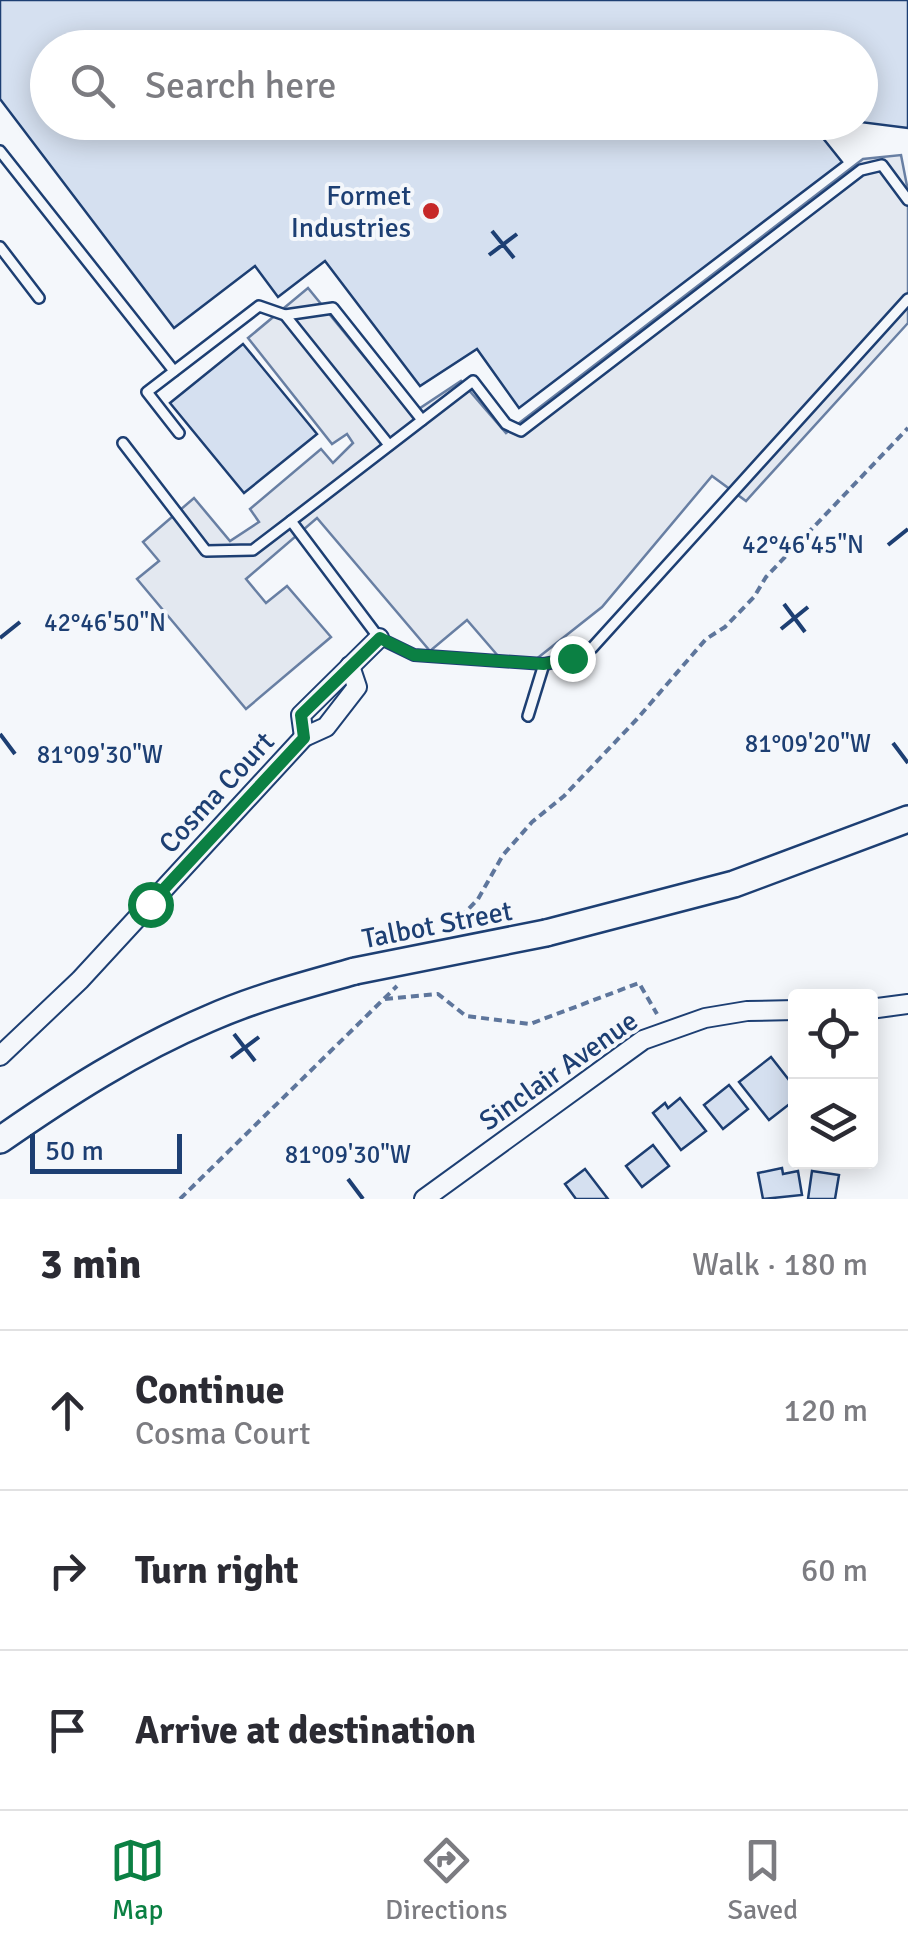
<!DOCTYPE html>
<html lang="en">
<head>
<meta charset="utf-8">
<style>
  body { margin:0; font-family:Signika,sans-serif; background:#f2f2f3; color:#2b2b33 }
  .controls { position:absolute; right:30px; bottom:30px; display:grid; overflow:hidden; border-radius:10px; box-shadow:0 5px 25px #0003 }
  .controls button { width:90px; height:90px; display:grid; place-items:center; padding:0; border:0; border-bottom:2px solid #e1e1e2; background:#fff; color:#2b2b33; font:50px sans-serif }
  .scale { position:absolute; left:30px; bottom:25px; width:152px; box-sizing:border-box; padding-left:10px; border:5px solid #1d3f73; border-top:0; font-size:28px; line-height:35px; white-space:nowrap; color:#1d3f73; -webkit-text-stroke:8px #f4f7fb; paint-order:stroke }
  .stop { position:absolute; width:30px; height:30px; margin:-22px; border:8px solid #0b8043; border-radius:50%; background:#fff }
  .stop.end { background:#0b8043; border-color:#fff; box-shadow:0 2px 10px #0008 }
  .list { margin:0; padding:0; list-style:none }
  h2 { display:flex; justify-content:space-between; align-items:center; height:130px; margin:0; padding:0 40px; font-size:42px }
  h2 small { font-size:32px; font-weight:400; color:#7c7c81 }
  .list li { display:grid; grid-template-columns:65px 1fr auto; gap:30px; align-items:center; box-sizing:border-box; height:160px; padding:0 40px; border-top:2px solid #e1e1e2 }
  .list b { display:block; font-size:38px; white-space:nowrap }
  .list p { margin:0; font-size:32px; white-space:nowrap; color:#7c7c81 }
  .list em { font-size:32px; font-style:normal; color:#7c7c81 }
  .icon { flex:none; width:55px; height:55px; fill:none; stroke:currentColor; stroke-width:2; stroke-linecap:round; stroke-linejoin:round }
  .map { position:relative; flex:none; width:908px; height:1199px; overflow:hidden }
  .search { position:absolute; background:#fff; box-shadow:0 5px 25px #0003; left:30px; right:30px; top:30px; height:110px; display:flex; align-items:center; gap:25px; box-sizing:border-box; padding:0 35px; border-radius:55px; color:#7c7c81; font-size:38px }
  .sheet { height:610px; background:#fff }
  nav { display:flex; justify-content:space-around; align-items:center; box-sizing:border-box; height:140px; border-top:2px solid #e1e1e2; background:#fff; font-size:28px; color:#7c7c81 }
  nav a { display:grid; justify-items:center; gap:5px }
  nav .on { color:#0b8043 }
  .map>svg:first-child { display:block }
  .parking { fill:#e3e8f0; stroke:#687fa3; stroke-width:2.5 }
  .building { fill:#d5e0f0; stroke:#1d3f73; stroke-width:2.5 }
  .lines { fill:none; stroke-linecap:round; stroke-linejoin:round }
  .lane-casing { stroke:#1d3f73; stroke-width:14 }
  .street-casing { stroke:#1d3f73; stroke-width:22 }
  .secondary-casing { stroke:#1d3f73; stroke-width:30 }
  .path { stroke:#5e769c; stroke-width:4; stroke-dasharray:8 5; stroke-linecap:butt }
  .lane { stroke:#f4f7fb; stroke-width:9 }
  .street { stroke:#f4f7fb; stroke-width:18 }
  .secondary { stroke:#f4f7fb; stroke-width:25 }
  .secondary-bridge-casing { stroke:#1d3f73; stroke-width:30; stroke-linecap:butt }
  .secondary-bridge { stroke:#f4f7fb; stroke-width:25 }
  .route { stroke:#0b8043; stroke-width:12 }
  .ticks { fill:none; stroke:#1d3f73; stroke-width:4 }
  .poi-dot { fill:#c62828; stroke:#f4f7fb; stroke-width:4 }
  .labels { text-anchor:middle; stroke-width:8; stroke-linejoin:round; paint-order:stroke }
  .poi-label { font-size:28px; fill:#1d3f73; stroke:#f4f7fb; text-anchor:end }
  .street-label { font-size:28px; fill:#1d3f73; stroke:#f4f7fb }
  .ticks-label { font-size:25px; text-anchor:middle; fill:#1d3f73; stroke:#f4f7fb; stroke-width:8; stroke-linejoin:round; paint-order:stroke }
</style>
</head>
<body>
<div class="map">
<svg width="908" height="1199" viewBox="0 0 908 1199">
  <rect width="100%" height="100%" fill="#f4f7fb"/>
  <path class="parking" d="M901,155L908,191V323L746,501L712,476L602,607L535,660L505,664L467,620L430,651L317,518L246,579L266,603L287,586L331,637L246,709L137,579L159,561L143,542L194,498L230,541L259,522L250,509L321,449L333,463L353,443L347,434L332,444L248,338L308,288L411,414L461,381L506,433L863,159Z"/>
  <g class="building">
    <path d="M0,0H908V128L860,122V48H48V122H810L842,162L519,408L477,349L420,386L325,261L278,297L255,266L174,328L0,99Z"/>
    <path d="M243,344L317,434L244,493L170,403Z"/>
    <path d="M771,1057L796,1089V1099L769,1120L739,1082Z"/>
    <path d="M729,1085L748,1109L723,1129L704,1105Z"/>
    <path d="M680,1098L706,1131L681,1150L653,1113L665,1103L668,1108Z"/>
    <path d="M653,1145L669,1166L642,1187L626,1166Z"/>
    <path d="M782,1168L783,1174L798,1171L802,1195L763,1199L758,1173Z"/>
    <path d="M585,1169L608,1199H576L565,1184Z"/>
    <path d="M812,1171L839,1175L835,1199H808Z"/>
  </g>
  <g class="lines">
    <g class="lane-casing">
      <g id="lane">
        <path d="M0,151L174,371"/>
        <path d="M908,200L882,165L861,170L521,431L506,424L473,381L291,521L379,638L414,655L544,664L572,659L592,648L908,299"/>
        <path d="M0,247L39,298"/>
        <path d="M285,315L333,308L422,420"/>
        <path d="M179,433L147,392L259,306L285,315L389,445"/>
        <path d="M123,443L206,551L253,550L291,521"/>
        <path d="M528,716L544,664"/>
      </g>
    </g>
    <g class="street-casing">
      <g id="street">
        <path d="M304,737L301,715L379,638"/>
        <path d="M870,1009L908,1004"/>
        <path d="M0,1056L80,980L304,737L326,727L357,687L350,666"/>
        <path d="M424,1199L643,1040L705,1018L747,1011L796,1010"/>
      </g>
    </g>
    <g class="secondary-casing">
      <g id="secondary">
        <path d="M546,933L734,884L908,819"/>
        <path d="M0,1140C66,1094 133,1051 208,1019C255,998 305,985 355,971"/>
      </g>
    </g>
    <g class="path">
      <path d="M451,927L478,899L503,855L532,822L564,796L637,719L706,639L725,627L754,597L766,577L908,428"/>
      <path d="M385,999L438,994L466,1016L530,1024L639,983L657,1014"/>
      <path d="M180,1199L397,986"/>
    </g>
    <use href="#lane" class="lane"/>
    <use href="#street" class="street"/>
    <use href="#secondary" class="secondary"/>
    <g class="secondary-bridge-casing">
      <path id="secondary-bridge" d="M355,971L546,933"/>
    </g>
    <use href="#secondary-bridge" class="secondary-bridge"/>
  </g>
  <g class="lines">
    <path class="route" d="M150,904L304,738L301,715L380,638L414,655L544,664L572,658"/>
  </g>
  <path class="ticks" d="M492,231L514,258M489,255L517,234M888,545L908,529M784,604L805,632M781,629L808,607M0,638L20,622M0,734L15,754M893,743L908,763M234,1034L255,1061M231,1058L259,1037M348,1179L363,1199"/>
  <circle class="poi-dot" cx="431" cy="211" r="10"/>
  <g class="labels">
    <g class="poi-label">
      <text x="411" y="205">Formet<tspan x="411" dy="32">Industries</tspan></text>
    </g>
    <g class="street-label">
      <text transform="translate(216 792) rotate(-47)" y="10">Cosma Court</text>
      <text transform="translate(437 924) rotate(-11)" y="10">Talbot Street</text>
      <text transform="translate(558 1070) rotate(-35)" y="10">Sinclair Avenue</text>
    </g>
  </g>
  <g class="ticks-label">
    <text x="803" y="553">42°46'45"N</text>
    <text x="105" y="631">42°46'50"N</text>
    <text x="808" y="752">81°09'20"W</text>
    <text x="100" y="763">81°09'30"W</text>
    <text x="348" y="1163">81°09'30"W</text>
  </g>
</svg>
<div class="controls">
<button><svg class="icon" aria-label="locate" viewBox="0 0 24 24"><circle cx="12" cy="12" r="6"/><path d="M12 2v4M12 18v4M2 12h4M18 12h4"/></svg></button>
<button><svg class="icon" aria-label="layers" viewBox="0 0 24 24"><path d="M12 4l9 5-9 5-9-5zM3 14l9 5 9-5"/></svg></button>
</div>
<div class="scale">50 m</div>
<div class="stop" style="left:150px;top:904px"></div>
<div class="stop end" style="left:572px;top:658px"></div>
<div class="search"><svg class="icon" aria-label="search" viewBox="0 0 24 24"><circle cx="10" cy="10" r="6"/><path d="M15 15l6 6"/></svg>Search here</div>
</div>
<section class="sheet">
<h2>3 min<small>Walk · 180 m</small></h2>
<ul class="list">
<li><svg class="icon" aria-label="ahead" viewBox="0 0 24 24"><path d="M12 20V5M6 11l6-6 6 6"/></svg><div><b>Continue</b><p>Cosma Court</p></div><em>120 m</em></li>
<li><svg class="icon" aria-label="right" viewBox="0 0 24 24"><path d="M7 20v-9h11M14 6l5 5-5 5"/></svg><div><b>Turn right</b></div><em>60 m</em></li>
<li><svg class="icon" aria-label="arrive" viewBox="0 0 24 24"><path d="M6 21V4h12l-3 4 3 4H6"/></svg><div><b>Arrive at destination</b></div></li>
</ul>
</section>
<nav>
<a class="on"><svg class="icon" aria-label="map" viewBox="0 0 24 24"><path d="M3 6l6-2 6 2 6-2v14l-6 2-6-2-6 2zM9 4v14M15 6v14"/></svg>Map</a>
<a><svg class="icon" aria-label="directions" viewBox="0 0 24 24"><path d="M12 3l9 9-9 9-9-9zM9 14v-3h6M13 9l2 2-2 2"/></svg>Directions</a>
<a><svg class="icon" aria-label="saved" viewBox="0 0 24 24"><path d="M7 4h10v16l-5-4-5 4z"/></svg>Saved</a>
</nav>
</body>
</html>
